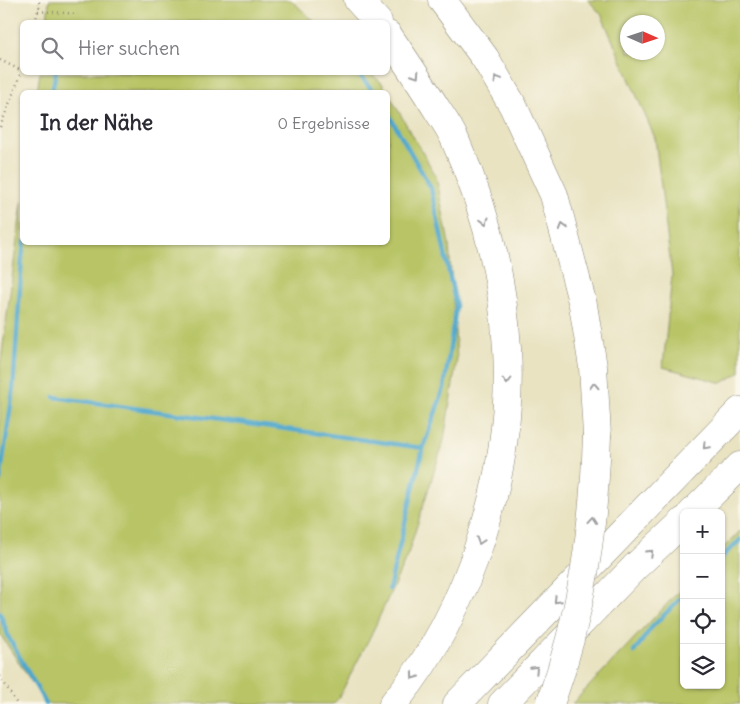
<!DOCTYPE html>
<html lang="de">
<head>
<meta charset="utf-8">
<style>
  body { margin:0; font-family:Delius,sans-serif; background:#f7f7f7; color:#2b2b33 }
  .controls { position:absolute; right:15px; bottom:15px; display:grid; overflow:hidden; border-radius:8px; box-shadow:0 1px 4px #0004 }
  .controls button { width:45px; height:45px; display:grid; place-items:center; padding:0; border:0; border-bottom:1px solid #e1e1e2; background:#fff; color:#2b2b33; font:25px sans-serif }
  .compass { position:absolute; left:620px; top:15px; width:45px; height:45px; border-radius:50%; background:#fff; box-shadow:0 1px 4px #0004; rotate:93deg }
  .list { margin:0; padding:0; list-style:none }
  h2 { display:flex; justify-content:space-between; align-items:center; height:65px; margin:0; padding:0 20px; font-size:21px }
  h2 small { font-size:16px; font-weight:400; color:#7c7c81 }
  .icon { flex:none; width:28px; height:28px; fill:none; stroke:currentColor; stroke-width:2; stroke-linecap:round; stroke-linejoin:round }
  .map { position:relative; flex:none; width:740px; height:704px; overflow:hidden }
  .search { position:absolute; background:#fff; box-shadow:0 1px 4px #0004; left:20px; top:20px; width:370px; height:55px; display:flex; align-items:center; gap:12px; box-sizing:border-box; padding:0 18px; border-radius:8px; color:#7c7c81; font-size:19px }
  .panel { position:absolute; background:#fff; box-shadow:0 1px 4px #0004; left:20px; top:90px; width:370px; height:155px; border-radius:8px }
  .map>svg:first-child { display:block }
  .green { fill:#b8c465; stroke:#727848; fill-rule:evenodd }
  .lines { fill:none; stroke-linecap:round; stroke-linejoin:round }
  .stream { stroke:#4ea7cc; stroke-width:4.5 }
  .motorway-casing { stroke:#8a8776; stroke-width:29 }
  .path { stroke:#8a8776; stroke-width:2.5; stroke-dasharray:1 4; stroke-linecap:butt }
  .motorway { stroke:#fff; stroke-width:28 }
  .motorway-bridge-casing { stroke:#8a8776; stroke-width:29; stroke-linecap:butt }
  .motorway-bridge { stroke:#fff; stroke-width:28 }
  .oneway { stroke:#a0a0a0 }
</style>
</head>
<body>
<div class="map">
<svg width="740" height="704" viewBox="0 0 740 704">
  <rect width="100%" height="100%" fill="#fbf7ec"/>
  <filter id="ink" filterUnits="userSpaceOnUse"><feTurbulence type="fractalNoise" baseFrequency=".02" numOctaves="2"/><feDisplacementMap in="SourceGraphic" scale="10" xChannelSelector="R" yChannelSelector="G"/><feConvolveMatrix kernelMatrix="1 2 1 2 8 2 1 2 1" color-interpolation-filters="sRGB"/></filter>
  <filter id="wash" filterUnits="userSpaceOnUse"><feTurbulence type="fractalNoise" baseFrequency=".0096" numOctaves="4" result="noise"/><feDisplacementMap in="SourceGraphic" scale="20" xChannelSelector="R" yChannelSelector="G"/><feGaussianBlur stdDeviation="1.12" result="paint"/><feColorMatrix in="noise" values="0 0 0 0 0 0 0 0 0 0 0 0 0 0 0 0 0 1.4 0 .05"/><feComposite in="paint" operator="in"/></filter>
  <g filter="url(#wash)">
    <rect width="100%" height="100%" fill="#e9e3c2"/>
    <g class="green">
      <path d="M49,0H291L315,22H47Z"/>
      <path d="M588,0H740V372L722,383L663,367L672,275L655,138L601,14ZM658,22V52H628V22Z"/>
      <path d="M40,73H370L382,83L387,92H37Z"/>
      <path d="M388,93L436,176L449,244L457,359L444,440L408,554L372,633L338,699L333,704H46L0,634V368L22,202V242H388Z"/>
      <path d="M740,531V704H572L684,586V685H721V550Z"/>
    </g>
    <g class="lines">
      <g class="stream">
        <path d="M357,72L374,92"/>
        <path d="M52,92L56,72"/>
        <path d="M388,113L431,188L456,306L444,388L423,448L389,589"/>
        <path d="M54,397L423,448"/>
        <path d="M0,481L13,390L22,258L24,242"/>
        <path d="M721,558L740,540"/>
        <path d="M0,613L9,638L46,704"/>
        <path d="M634,652L651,628L684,595"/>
      </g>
    </g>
  </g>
  <g filter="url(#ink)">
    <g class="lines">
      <g class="motorway-casing">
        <g id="motorway">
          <path d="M358,0L378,22"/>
          <path d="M442,0L485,58L513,106L554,195L583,305L593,367L597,435"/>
          <path d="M388,35C405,60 422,85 438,111C444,120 451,130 455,140C484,205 503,277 507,348C514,469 471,611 393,704"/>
          <path d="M692,513L740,466"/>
          <path d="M457,704L740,411"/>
          <path d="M502,704L635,567L684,521"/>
        </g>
      </g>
      <g class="path">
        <path d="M38,11L78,14"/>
        <path d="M35,22L40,4L38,0"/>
        <path d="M0,60L22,71"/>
        <path d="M0,127L22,71"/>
        <path d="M0,676L17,704"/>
      </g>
      <use href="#motorway" class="motorway"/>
      <g class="motorway-bridge-casing">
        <path id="motorway-bridge" d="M550,704C582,615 594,529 597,435"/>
      </g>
      <use href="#motorway-bridge" class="motorway-bridge"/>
    </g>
    <defs><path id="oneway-chevron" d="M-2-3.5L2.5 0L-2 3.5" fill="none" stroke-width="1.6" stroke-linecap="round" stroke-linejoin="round" transform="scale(1.25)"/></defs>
    <g class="oneway">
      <use href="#oneway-chevron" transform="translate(416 75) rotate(57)"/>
      <use href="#oneway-chevron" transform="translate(497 79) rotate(-121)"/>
      <use href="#oneway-chevron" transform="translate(485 221) rotate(75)"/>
      <use href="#oneway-chevron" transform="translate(563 227) rotate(-105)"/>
      <use href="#oneway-chevron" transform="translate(507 381) rotate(90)"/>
      <use href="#oneway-chevron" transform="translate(594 386) rotate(-93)"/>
      <use href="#oneway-chevron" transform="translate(706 446) rotate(134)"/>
      <use href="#oneway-chevron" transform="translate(592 520) rotate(-85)"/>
      <use href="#oneway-chevron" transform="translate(480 541) rotate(108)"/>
      <use href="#oneway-chevron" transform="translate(650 553) rotate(-44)"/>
      <use href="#oneway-chevron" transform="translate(557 600) rotate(134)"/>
      <use href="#oneway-chevron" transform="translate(535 669) rotate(-45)"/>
      <use href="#oneway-chevron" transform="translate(414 676) rotate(125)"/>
    </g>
  </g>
</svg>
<div class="controls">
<button>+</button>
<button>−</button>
<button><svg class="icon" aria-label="locate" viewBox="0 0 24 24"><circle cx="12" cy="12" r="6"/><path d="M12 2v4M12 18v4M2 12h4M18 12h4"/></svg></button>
<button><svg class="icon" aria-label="layers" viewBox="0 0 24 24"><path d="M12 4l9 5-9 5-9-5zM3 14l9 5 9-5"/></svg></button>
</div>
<svg class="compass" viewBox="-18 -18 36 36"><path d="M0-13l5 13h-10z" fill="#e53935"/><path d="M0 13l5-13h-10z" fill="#7c7c81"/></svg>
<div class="search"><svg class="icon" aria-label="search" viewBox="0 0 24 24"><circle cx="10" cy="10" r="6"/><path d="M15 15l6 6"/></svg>Hier suchen</div>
<section class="panel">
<h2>In der Nähe<small>0 Ergebnisse</small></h2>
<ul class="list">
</ul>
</section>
</div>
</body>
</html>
